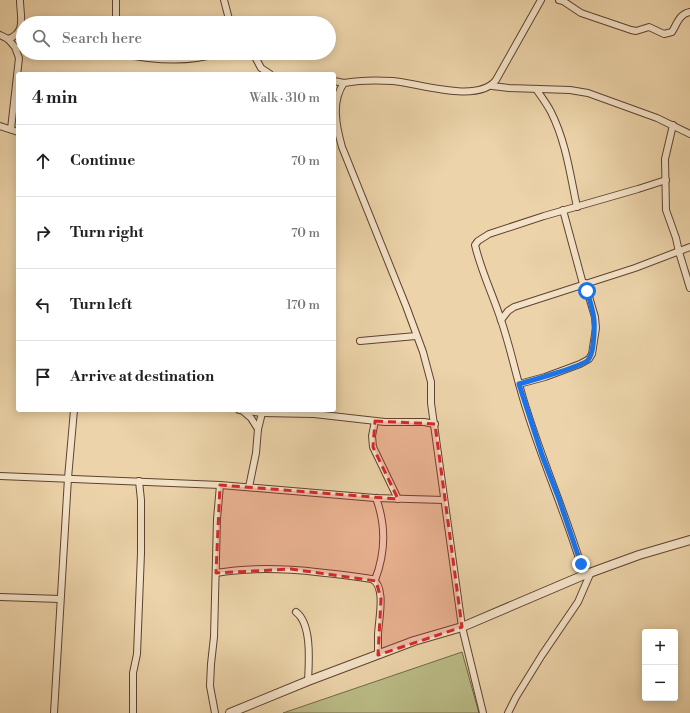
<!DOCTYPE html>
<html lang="en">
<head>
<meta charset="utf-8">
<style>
  body { margin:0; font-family:"Libre Bodoni",serif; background:#f6f6f6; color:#202124 }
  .controls { position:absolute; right:12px; bottom:12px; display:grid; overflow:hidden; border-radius:4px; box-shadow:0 2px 10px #0003 }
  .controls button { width:36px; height:36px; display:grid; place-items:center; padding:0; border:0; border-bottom:1px solid #e0e0e0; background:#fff; color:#202124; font:20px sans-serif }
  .stop { position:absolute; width:12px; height:12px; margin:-9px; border:3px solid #1a73e8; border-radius:50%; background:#fff }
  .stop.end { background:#1a73e8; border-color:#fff; box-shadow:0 1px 4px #0008 }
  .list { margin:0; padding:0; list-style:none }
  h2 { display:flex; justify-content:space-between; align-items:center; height:52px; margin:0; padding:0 16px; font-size:17px }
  h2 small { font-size:13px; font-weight:400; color:#757577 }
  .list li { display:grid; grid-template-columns:26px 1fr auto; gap:12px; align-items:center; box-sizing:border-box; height:72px; padding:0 16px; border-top:1px solid #e0e0e0 }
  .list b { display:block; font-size:15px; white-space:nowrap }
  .list em { font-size:13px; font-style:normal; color:#757577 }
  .icon { flex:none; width:22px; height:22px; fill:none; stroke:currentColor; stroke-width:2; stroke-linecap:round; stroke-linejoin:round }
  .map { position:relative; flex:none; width:690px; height:713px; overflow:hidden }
  .search { position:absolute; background:#fff; box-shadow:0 2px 10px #0003; left:16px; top:16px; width:320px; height:44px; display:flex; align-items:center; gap:10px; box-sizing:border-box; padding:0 14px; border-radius:22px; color:#757577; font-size:15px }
  .panel { position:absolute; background:#fff; box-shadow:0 2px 10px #0003; left:16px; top:72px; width:320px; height:340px; border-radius:4px }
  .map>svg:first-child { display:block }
  .green { fill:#babb86; stroke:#756646 }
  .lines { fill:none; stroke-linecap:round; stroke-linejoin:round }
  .minor-casing { stroke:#5f422f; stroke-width:8 }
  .tertiary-casing { stroke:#5f422f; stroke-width:10 }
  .minor { stroke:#f3e2c7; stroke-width:6 }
  .tertiary { stroke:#f3e2c7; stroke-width:8 }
  .route { stroke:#1a73e8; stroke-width:5 }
  .marked { fill:#d62828; fill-opacity:0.2; stroke:#d62828; stroke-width:3; stroke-dasharray:8 5; stroke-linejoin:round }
</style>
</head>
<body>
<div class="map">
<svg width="690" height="713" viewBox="0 0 690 713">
  <rect width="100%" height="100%" fill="#ecd3a9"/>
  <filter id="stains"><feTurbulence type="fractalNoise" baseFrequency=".005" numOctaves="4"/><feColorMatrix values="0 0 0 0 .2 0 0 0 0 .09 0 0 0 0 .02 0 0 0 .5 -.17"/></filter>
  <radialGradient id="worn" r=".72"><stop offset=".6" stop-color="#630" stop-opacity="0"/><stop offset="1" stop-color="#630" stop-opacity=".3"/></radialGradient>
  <path class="green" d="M462,652L479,713H283Z"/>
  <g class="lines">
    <g class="minor-casing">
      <g id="minor">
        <path d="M116,0V23"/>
        <path d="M224,0L230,23"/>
        <path d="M559,0L563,1L581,13L631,30L636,31L649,27L664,34L672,32C677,24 679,14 690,12"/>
        <path d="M0,35L8,39L15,47L19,58L11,129"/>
        <path d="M8,39C27,33 20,16 20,0"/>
        <path d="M119,53C151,60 186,64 218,53"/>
        <path d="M253,53L261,68L270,74"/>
        <path d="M334,81L344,83"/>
        <path d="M492,86L509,88L570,90L588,93L657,118L690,134"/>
        <path d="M536,89C541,96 547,104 551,112C566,142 570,174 577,207"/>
        <path d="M673,125L665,159L666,210L676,238L679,252L690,288"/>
        <path d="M0,126L18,132"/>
        <path d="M563,210L583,284"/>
        <path d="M501,320L508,311L514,307L635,268L690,247"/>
        <path d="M360,341L416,336"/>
        <path d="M519,384L545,377L580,364L589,359L592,354L596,328L595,317L585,283"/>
        <path d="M239,410L262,413L314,414L385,422H424L435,424"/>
        <path d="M243,411L251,418L258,429"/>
        <path d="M375,421L372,436L373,447L398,499"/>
        <path d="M0,476L220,485L375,498L444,500"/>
        <path d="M249,487L256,453L258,429L262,413"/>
        <path d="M216,573C267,564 321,572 372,579C387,587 378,621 378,636C378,642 378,648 378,655"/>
        <path d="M584,575C568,519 544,466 527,411C517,381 511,349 501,320C493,295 481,271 475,245L478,241L489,234L544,216L638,189L666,180"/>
        <path d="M375,580C385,554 386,525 376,498"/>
        <path d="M0,597L60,599"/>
        <path d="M296,612C312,624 309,662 308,681"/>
        <path d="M54,713L68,478L74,410"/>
        <path d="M133,713V673L137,654L141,553V500L139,481"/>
        <path d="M215,713L210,686L211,664L214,637L217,519L220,485"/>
        <path d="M483,713L462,627L431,403V382L423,352L406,306L342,147C336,126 331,101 344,83C360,80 376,80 393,81C418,83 478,104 496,80L541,0"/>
        <path d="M508,713L516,697L542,655L578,602L591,572"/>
      </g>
    </g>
    <g class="tertiary-casing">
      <path id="tertiary" d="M230,713L308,681L414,641L462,627L584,575L639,555L690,540"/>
    </g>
    <use href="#minor" class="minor"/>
    <use href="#tertiary" class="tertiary"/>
  </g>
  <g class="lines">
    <path class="route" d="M581,564L559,499L542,455L519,384C530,381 583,366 588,360C592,355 592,351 593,345C596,321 594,314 587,291"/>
  </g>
  <path class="marked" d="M375,421L435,424L462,627L378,655L381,599L376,581L291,569L216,573L220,485L398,499L373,447Z"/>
  <rect width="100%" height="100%" filter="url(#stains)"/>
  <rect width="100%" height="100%" fill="url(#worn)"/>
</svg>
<div class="controls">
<button>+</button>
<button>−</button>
</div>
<div class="stop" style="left:587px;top:291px"></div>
<div class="stop end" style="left:581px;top:564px"></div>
<div class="search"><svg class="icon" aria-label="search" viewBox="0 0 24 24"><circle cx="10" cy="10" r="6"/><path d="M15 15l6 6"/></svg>Search here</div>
<section class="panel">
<h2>4 min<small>Walk · 310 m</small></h2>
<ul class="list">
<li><svg class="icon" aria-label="ahead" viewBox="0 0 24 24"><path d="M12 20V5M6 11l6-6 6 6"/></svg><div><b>Continue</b></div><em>70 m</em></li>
<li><svg class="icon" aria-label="right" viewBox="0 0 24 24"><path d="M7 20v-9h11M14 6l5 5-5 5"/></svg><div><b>Turn right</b></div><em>70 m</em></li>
<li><svg class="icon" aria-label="left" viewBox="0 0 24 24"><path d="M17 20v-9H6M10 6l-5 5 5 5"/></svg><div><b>Turn left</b></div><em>170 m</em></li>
<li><svg class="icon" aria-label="arrive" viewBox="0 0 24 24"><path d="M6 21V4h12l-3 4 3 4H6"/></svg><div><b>Arrive at destination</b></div></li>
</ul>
</section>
</div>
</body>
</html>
